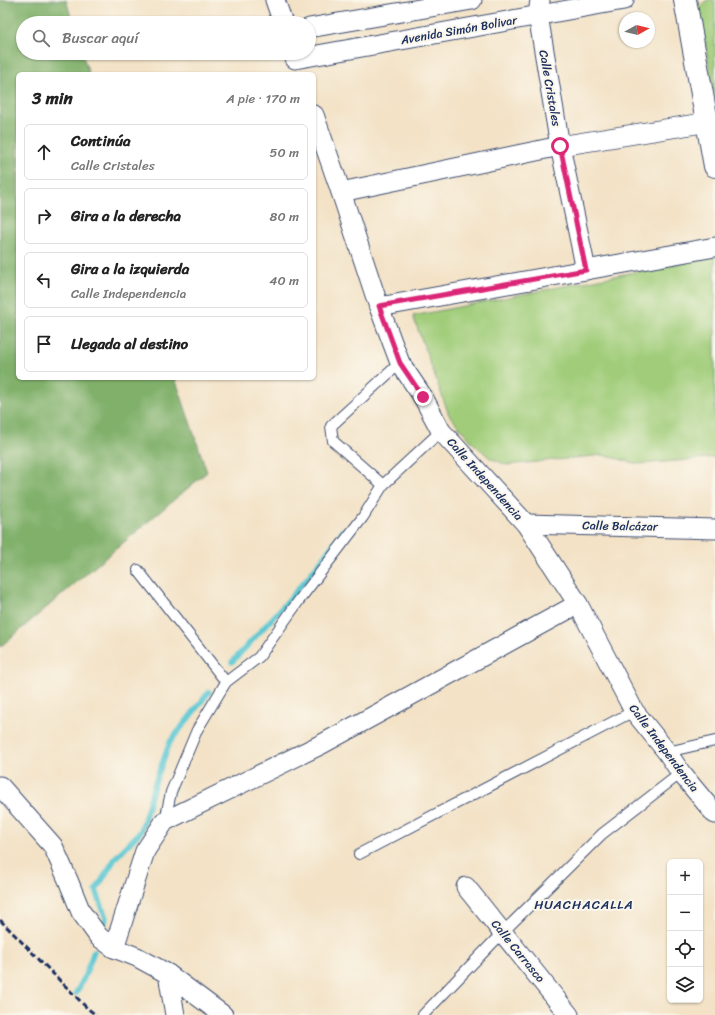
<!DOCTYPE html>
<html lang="es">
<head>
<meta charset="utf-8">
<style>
  body { margin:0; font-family:Sriracha,sans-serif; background:#f2f2f2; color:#222 }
  .controls { position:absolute; right:12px; bottom:12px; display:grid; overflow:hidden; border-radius:6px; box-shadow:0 1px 3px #0004 }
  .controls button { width:36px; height:36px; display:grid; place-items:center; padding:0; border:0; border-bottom:1px solid #e0e0e0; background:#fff; color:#222; font:20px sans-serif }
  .compass { position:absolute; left:619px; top:12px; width:36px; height:36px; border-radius:50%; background:#fff; box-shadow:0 1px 3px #0004; rotate:82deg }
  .stop { position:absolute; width:12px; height:12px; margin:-9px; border:3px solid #db2777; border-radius:50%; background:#fff }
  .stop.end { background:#db2777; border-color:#fff; box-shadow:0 1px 4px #0008 }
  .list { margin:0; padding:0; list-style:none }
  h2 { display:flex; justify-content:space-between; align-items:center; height:52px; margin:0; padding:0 16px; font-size:17px }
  h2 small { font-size:13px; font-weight:400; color:#767676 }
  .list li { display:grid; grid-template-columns:26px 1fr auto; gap:12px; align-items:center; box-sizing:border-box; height:56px; margin:0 8px 8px; padding:0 8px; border:1px solid #e0e0e0; border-radius:6px }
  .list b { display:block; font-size:15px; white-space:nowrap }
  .list p { margin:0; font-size:13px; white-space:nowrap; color:#767676 }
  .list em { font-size:13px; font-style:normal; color:#767676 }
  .icon { flex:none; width:22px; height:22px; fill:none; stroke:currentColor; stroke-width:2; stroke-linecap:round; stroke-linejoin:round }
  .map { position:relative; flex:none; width:715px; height:1015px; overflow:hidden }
  .search { position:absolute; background:#fff; box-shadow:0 1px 3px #0004; left:16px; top:16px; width:300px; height:44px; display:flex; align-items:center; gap:10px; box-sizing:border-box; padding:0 14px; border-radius:22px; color:#767676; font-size:15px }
  .panel { position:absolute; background:#fff; box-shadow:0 1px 3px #0004; left:16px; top:72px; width:300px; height:308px; border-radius:6px }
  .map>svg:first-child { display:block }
  .green { fill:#a1cd7a; stroke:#5e7e6c }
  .forest { fill:#80b06a; stroke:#4e7064 }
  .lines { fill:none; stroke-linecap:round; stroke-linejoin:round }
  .stream { stroke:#5bc8d3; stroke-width:5.5 }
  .service-casing { stroke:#3b4a6e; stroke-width:12 }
  .minor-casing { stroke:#3b4a6e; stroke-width:21 }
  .tertiary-casing { stroke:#3b4a6e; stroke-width:24 }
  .service { stroke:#fff; stroke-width:10 }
  .minor { stroke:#fff; stroke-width:19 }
  .tertiary { stroke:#fff; stroke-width:22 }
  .rail { stroke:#1b2f5e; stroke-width:3; stroke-dasharray:6 3; stroke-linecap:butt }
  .route { stroke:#db2777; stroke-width:5 }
  .labels { text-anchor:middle; stroke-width:4; stroke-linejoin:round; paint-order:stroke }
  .street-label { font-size:12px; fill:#1b2f5e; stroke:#fbf7ec }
  .neighbourhood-label { font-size:13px; letter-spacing:1px; fill:#1b2f5e; stroke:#fbf7ec }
</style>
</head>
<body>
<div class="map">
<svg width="715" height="1015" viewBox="0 0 715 1015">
  <rect width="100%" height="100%" fill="#fbf7ec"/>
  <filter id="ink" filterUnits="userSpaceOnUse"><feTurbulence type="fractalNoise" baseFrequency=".025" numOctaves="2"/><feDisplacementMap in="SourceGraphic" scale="8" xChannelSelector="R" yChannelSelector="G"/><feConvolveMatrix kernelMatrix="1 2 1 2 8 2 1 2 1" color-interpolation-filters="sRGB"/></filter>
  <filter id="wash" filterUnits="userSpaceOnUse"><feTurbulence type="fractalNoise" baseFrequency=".012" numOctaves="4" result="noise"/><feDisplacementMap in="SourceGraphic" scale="16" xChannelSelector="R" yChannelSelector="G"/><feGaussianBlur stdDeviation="0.9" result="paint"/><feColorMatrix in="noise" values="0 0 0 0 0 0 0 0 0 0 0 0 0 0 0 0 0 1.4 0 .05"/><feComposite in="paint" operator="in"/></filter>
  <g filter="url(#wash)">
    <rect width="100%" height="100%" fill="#f3e2c6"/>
    <g class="green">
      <path d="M707,0H715V103L699,7Z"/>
      <path d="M715,256V457L689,460L638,464L603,455L507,465L490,458L473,443L449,415L413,316Z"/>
    </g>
    <path class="forest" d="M0,0H66L73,23H23V53H82L89,74H18V378H175L207,472L0,647Z"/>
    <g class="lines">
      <g class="stream">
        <path d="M232,662C271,620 311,578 343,530"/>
        <path d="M105,922L106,918L96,890L116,857L141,831L154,785L170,742L209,692"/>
        <path d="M76,993L84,978L94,951"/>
      </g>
    </g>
  </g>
  <g filter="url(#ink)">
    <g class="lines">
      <g class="service-casing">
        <g id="service">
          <path d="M383,485L333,441L331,426L400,363"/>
          <path d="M138,570L226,682"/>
          <path d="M667,752L715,741"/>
          <path d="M165,821L171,792L197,730L226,682L259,657L300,599L363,517L383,485L441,431"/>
          <path d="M359,854L634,711"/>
          <path d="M423,1015L503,932L602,834L681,773"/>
        </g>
      </g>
      <g class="minor-casing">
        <g id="minor">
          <path d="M275,0L283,23"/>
          <path d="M540,0L538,15L560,146L586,270"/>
          <path d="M309,28L472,0"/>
          <path d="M295,59L624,0"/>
          <path d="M314,115L341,192L379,307L400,363L423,397L441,431L526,524L578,604L634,711L667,752L681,773L715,814"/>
          <path d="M341,192L560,146L715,121"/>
          <path d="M379,307L586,270L715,247"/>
          <path d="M526,524L715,529"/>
          <path d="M0,786L53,846L68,880L81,912L99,937L114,948L137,957L168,974L223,1015"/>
          <path d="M466,887L569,1015"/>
          <path d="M114,948L145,851L165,821L322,744L578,604"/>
          <path d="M168,974L175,1015"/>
        </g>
      </g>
      <g class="tertiary-casing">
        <path id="tertiary" d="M685,0L715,166"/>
      </g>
      <use href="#service" class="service"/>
      <use href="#minor" class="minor"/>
      <use href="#tertiary" class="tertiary"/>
      <path class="rail" d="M0,920L87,1008L96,1015"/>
    </g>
  </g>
  <g class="lines" filter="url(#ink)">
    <path class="route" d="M423,397L400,363L379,306L586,270L560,146"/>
  </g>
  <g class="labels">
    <g class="street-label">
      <text transform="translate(459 30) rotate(-10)" y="4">Avenida Simón Bolivar</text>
      <text transform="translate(550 88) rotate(80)" y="4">Calle Cristales</text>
      <text transform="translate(485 479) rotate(48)" y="4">Calle Independencia</text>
      <text transform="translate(620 526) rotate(1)" y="4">Calle Balcázar</text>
      <text transform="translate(664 748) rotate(53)" y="4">Calle Independencia</text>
      <text transform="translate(518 951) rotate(51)" y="4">Calle Carrasco</text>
    </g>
    <g class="neighbourhood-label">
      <text x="584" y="909">HUACHACALLA</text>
    </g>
  </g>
</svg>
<div class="controls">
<button>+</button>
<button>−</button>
<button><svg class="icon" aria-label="locate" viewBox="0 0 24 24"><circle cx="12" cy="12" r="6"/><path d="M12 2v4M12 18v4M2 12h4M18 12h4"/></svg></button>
<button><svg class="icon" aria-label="layers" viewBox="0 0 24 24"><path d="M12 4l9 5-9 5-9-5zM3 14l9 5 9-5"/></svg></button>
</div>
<svg class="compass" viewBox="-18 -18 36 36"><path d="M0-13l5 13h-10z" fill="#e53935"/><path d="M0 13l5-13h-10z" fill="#767676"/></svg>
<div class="stop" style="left:560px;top:146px"></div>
<div class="stop end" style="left:423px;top:397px"></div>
<div class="search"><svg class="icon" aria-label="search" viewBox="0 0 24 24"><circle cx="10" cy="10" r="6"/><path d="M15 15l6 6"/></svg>Buscar aquí</div>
<section class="panel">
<h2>3 min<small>A pie · 170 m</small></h2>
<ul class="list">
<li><svg class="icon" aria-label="ahead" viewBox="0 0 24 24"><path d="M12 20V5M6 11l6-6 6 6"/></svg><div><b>Continúa</b><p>Calle Cristales</p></div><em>50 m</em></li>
<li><svg class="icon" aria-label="right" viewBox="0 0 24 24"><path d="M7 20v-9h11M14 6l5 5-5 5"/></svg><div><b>Gira a la derecha</b></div><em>80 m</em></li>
<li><svg class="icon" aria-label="left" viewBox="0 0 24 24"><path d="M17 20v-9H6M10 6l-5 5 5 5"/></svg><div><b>Gira a la izquierda</b><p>Calle Independencia</p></div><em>40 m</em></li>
<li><svg class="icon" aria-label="arrive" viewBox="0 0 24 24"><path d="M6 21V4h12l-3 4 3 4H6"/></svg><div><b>Llegada al destino</b></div></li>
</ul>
</section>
</div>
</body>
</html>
